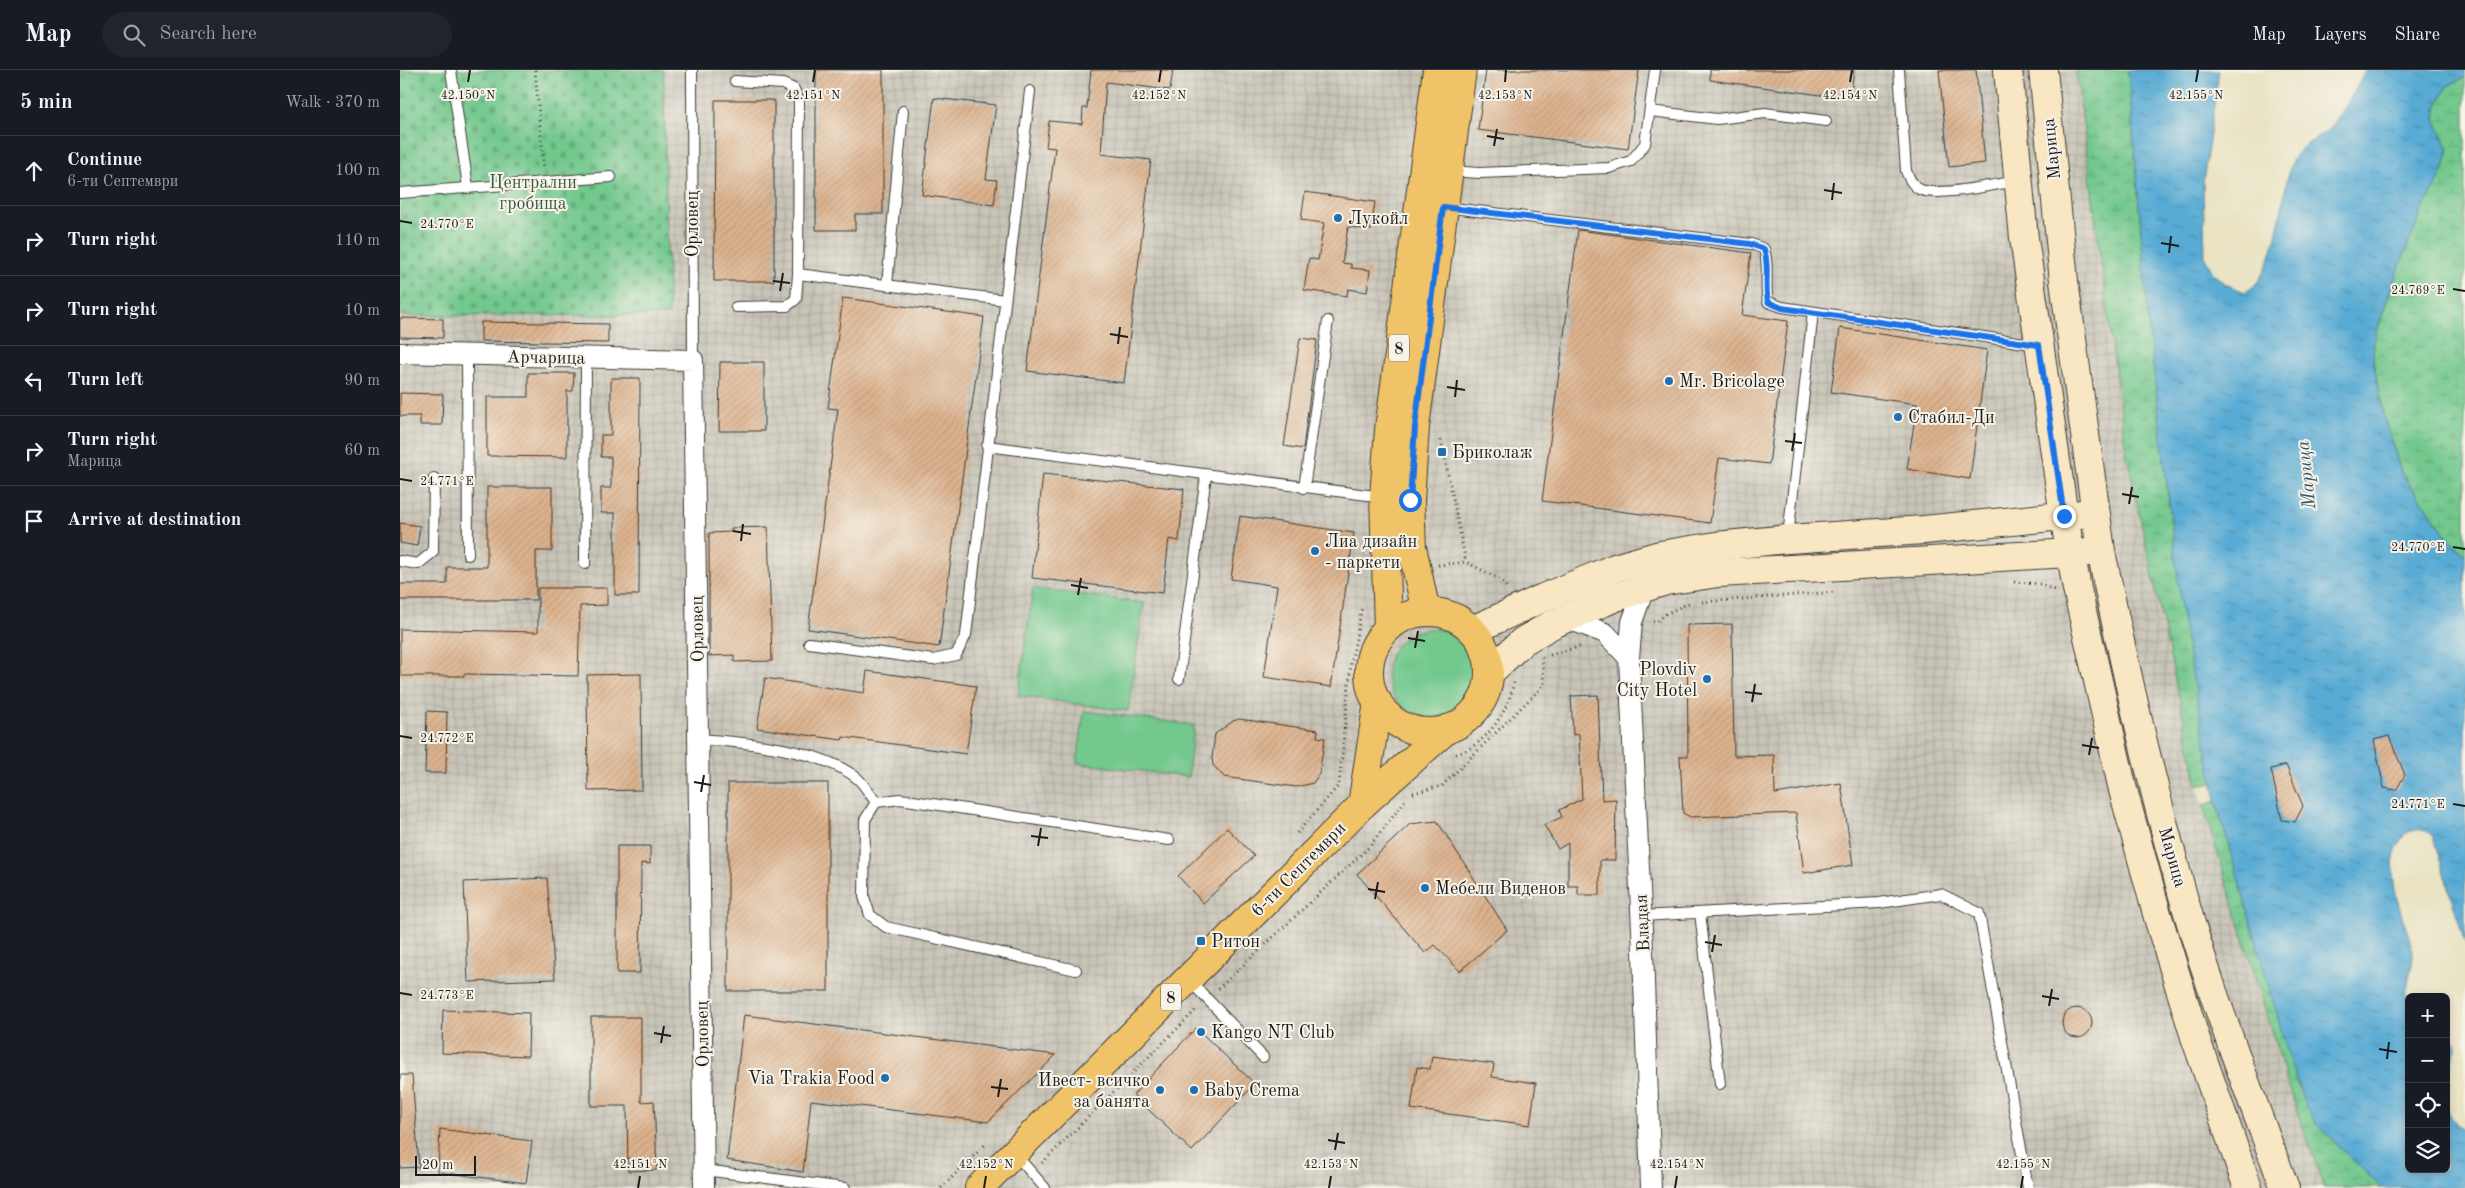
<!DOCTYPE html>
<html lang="en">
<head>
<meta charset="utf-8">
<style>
  body { margin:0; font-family:"Old Standard TT",serif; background:#20242c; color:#f1f3f6 }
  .controls { position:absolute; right:15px; bottom:15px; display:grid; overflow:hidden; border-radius:8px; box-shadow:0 2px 8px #0003 }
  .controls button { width:45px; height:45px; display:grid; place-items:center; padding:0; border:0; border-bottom:1px solid #363941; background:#171b24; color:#f1f3f6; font:25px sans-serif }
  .scale { position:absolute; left:15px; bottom:12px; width:61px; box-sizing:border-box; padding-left:5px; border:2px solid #1c1c1c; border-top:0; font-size:14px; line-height:18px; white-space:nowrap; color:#1c1c1c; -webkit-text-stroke:4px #f7f3e8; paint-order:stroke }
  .stop { position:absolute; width:15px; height:15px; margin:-11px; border:4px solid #1a73e8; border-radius:50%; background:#fff }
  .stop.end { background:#1a73e8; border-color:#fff; box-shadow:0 1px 5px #0008 }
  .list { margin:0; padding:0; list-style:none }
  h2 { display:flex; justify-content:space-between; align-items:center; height:65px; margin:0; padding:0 20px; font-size:21px }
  h2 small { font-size:16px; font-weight:400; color:#9ea1a6 }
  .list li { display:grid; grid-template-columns:32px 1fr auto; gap:15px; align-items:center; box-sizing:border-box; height:70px; padding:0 20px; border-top:1px solid #363941 }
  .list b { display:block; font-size:19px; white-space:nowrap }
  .list p { margin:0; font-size:16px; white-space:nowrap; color:#9ea1a6 }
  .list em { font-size:16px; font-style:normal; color:#9ea1a6 }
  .icon { flex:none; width:28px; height:28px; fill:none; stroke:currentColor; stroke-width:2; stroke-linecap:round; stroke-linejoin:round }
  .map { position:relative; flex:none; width:2065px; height:1118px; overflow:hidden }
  header { display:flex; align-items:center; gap:30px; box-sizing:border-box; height:70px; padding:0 25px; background:#171b24; border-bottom:1px solid #363941 }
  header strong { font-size:24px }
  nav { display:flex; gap:28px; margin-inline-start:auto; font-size:18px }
  .search { width:350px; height:45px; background:#20242c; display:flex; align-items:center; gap:12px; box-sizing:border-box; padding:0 18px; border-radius:28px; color:#9ea1a6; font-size:19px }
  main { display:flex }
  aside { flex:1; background:#171b24 }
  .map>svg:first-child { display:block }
  .industrial { fill:url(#industrial-grid) }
  .grass { fill:#72c88d; stroke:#477254 }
  .wetland { fill:url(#wetland-marsh); stroke:#477254 }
  .cemetery { fill:url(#cemetery-stones); stroke:#477254 }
  .water { fill:url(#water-ripples); stroke:#3a6478 }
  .building { fill:url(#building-hatch) }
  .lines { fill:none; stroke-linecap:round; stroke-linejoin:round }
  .lane-casing { stroke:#3b3a35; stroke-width:12 }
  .street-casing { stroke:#3b3a35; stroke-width:22 }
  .secondary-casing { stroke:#3b3a35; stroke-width:30 }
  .primary-casing { stroke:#3b3a35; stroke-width:30 }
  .path { stroke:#3b3a35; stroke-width:3; stroke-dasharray:1 4; stroke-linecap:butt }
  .lane { stroke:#fff; stroke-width:10 }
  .street { stroke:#fff; stroke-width:20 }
  .secondary { stroke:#f9e7c3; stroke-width:28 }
  .primary { stroke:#f1c369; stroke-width:28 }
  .route { stroke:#1a73e8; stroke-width:6 }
  .ticks { fill:none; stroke:#1c1c1c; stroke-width:2 }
  .poi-dot { fill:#1f6fb2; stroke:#f7f3e8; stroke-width:2 }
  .labels { text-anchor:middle; stroke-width:4; stroke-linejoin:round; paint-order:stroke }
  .shield { fill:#f7f3e8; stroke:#5e5c59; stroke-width:1 }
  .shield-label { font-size:16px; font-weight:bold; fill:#1c1c1c }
  .street-label { font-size:18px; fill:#1c1c1c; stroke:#f7f3e8 }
  .park-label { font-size:18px; fill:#3a5844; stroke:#f7f3e8 }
  .poi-label { font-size:18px; fill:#1c1c1c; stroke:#f7f3e8; text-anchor:start }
  .water-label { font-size:19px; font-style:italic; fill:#345566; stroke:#f7f3e8 }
  .ticks-label { font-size:12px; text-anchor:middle; fill:#1c1c1c; stroke:#f7f3e8; stroke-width:4; stroke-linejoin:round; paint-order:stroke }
</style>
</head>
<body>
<header>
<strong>Map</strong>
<div class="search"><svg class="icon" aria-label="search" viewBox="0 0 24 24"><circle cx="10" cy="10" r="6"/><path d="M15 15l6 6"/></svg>Search here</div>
<nav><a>Map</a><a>Layers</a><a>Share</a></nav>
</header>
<main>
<aside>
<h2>5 min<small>Walk · 370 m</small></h2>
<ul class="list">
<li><svg class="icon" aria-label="ahead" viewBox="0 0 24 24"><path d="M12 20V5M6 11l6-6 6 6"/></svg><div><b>Continue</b><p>6-ти Септември</p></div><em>100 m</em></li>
<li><svg class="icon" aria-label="right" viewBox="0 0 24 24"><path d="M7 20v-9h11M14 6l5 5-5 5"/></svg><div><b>Turn right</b></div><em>110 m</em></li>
<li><svg class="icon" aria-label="right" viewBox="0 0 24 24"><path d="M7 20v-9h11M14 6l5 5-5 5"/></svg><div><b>Turn right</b></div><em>10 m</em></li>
<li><svg class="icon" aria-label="left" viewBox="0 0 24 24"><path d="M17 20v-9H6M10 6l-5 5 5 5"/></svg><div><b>Turn left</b></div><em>90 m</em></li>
<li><svg class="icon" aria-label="right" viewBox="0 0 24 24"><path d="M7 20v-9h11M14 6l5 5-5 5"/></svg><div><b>Turn right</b><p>Марица</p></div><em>60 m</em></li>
<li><svg class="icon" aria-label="arrive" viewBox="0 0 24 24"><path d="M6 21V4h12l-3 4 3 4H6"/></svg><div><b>Arrive at destination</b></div></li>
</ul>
</aside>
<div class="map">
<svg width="2065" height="1118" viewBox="0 0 2065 1118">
  <defs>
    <pattern id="industrial-grid" width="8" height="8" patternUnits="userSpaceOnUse" patternTransform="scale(1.25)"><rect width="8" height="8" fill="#c8c4b8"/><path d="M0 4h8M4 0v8" fill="none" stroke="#aba89e"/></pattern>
    <pattern id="wetland-marsh" width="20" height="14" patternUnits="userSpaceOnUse" patternTransform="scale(1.25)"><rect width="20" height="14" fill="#72c88d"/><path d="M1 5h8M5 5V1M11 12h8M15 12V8" fill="none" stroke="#62ab79"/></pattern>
    <pattern id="cemetery-stones" width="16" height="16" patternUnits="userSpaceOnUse" patternTransform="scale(1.25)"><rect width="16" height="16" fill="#72c88d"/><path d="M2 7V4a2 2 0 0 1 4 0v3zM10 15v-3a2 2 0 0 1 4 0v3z" fill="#62ab79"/></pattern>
    <pattern id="water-ripples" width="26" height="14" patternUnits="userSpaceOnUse" patternTransform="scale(1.25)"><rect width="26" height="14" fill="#58abd4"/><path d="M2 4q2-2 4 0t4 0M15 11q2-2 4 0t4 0" fill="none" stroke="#488aab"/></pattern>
    <pattern id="building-hatch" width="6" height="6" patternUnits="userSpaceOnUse" patternTransform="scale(1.25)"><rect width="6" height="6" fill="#dcb28d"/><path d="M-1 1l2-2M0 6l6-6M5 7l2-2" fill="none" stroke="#bc9879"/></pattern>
  </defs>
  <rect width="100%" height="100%" fill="#f7f3e8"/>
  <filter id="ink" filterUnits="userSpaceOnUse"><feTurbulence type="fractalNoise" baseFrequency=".02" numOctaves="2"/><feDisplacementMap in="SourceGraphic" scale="10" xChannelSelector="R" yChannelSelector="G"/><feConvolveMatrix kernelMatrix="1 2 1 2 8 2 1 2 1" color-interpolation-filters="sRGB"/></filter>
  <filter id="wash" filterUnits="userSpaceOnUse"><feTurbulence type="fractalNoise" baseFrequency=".0096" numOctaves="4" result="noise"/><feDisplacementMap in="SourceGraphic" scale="20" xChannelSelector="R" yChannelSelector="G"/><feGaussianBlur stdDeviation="1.12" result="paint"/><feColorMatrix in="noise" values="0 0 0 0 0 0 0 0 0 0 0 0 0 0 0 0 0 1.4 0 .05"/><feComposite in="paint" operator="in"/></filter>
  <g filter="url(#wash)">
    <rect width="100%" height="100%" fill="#e9e3c3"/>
    <path class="industrial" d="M263,0H1676L1726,382L1798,716L1887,1011L1924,1118H0V246L269,245Z"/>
    <g class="grass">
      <path d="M633,518L744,533L728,641L618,626Z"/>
      <circle cx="1031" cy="603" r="44"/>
      <path d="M684,641L794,655L788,707L677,693Z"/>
    </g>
    <g class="wetland">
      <path d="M1676,0H1728L1749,259L1783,553L1813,713L1798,716L1726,382Z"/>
      <path d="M2065,7V485L2047,466L2001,402L1984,348L1973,290L1974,270L1992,215L2022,140L2039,110L2045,95L2048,78L2035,49L2036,38L2047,16Z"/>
      <path d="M1816,731L1898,1016L1916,1054L1982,1118H1924L1887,1011L1803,735Z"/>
    </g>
    <path class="cemetery" d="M0,0H263L269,245L0,246Z"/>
    <g class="water">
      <path d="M1728,0H1819L1803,113L1805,188L1812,201L1825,214L1845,222C1877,209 1881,123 1892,91C1899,75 1917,70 1929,59C1942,46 1957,16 1966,0H2065V7L2047,16L2036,38L2035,49L2048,78L2045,95L2039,110L2022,140L1992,215L1974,270L1973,290L1984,348L2001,402L2047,466L2065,485V873L2033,767C2026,758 2015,758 2005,764C1978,796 2004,846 2013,881C2014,901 2002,919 2009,938V1099H2046V1037L2050,1046L2065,1063V1118H1982L1916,1054L1906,1038L1891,994L1816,731L1783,553L1749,259Z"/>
      <path d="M2046,966L2056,972L2057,977L2046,1006Z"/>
    </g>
    <g id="blocks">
      <g class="building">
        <path d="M416,0H483V144H455V160H416Z"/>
        <path d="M691,0H773L770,20L706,12L701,84L751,90L724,313L627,301L655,78L646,77L649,51L682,54L683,38H687Z"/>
        <path d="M1086,0H1239L1228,79L1078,60Z"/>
        <path d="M1310,0H1454L1450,29L1310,10Z"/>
        <path d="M1539,0H1576L1585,93L1549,97Z"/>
        <path d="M534,28L596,35L586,109L597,110L594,135L522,125Z"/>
        <path d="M315,30H374V211H314Z"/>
        <path d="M905,122L975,132L971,160L948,157L942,193L951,194V198L970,200L967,222L948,219L947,226L904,220L909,188L918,190L924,153L901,150Z"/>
        <path d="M1178,160L1351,183L1342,245L1388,251L1369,394L1319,388L1310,453L1142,431Z"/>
        <path d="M443,228L584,247L539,577L408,559L438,339L428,338Z"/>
        <path d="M0,248L43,249V268L0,267Z"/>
        <path d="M81,252L208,254V273L81,271Z"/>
        <path d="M1440,258L1587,280L1570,409L1507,399L1517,334L1431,322Z"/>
        <path d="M900,268L917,270L903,379L884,376Z"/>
        <path d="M320,292H364V361H319Z"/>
        <path d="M128,303H174L173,321H167V387L87,386V327H128Z"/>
        <path d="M211,308H240L239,525H215V443H201V418H211V387H201V365H211Z"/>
        <path d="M0,323L43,324L42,355H20V346H0Z"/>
        <path d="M643,404L784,419L779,471L769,469L763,523L632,508Z"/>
        <path d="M87,417H152V481H136V530H0V514H47V497H87Z"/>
        <path d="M840,446L954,463L931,617L864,607L877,516L831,509Z"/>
        <path d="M0,453L20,456L17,476L0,473Z"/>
        <path d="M368,457L372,591L334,592V585L309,586V463L331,462V458Z"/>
        <path d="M138,518H207V535L180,536L178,606L64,604V606H0V559L138,562Z"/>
        <path d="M1332,554L1334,686L1374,685L1375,724L1441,713L1453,795L1404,803L1396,743L1290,747L1283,743L1280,686H1288L1287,555Z"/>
        <path d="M467,601L576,616L566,684L443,667L442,670L357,658L365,608L464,623Z"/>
        <path d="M241,604L242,720L188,721L187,605Z"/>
        <path d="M1198,625L1202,730L1216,729L1215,790H1200V825H1178V816H1168V773L1158,779L1144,755L1162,747L1159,740L1182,729L1179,664L1173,665L1171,626Z"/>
        <path d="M27,641L47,642L46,703H25Z"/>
        <path d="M839,649L918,660L917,667L925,668L919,704L913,713L896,717L824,707L813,695L812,688L815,664L833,651Z"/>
        <path d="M1989,666L2005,705L1996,720L1984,718L1974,670Z"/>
        <path d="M1886,695L1903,736L1895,752L1882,750L1871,699Z"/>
        <rect x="328" y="713" width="100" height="208"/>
        <path d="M1037,751L1107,860L1060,901L1035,875L1025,883L957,804L1010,754Z"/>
        <path d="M827,758L854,786L803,833L778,806Z"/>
        <path d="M217,776H250V794L241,793L240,903H217Z"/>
        <path d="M147,808L155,909L68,912L64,812Z"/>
        <circle cx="1677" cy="953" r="15"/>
        <path d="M43,940L129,943L128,986L42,983Z"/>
        <path d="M344,945L656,985L588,1052L411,1030L403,1102L327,1090Z"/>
        <path d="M191,947H241V1032L254,1031L257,1100L228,1101L227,1036H191Z"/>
        <path d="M796,958L855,1014L792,1081L733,1025Z"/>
        <path d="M1032,986L1094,994L1092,1007L1136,1013L1130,1055L1011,1039L1017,997L1030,999Z"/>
        <path d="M0,1005H12L19,1097L0,1098Z"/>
        <path d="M40,1059L132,1071L126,1113L38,1102Z"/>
      </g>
    </g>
  </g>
  <g filter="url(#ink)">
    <use href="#blocks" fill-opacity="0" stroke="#3b3a35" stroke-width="1"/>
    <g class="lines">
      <g class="lane-casing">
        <g id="lane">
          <path d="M51,0L68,117"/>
          <path d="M292,0L293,290"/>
          <path d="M1499,0L1506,101C1509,108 1512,115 1519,119C1535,128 1597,114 1617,111"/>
          <path d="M335,11L383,14L394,19L399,32L398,204"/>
          <path d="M1250,41L1317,49L1365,43L1426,51"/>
          <path d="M1050,101L1079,103L1209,98L1231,91L1245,74L1255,0"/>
          <path d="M0,123L211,107"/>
          <path d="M1044,137L1351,174L1364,179C1370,197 1364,213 1368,232L1382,237L1638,275"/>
          <path d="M487,215L503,41"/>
          <path d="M336,237L387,236L396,229L398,204L605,230"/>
          <path d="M67,285L68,485"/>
          <path d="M587,376L983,427"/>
          <path d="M904,418L928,251"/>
          <path d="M1388,467L1413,242"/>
          <path d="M0,491L18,494L33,482L34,408"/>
          <path d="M185,494L186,288"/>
          <path d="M409,573L533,590L556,585L566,565L630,21"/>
          <path d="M779,609L806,405"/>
          <path d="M298,669C345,672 420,679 457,708C464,714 470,725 476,732"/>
          <path d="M1300,843L1320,1014"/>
          <path d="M1242,846L1479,833L1541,824L1579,843L1628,1118"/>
          <path d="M676,900L486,857L470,845L464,827L465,750L476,732L500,729L769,770"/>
          <path d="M789,910L863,987"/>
          <path d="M615,1084L645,1118"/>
          <path d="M304,1100L445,1118"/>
        </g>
      </g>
      <g class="street-casing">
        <g id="street">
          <path d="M0,283L293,290L304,1118"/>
          <path d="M1166,548L1205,563L1229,588L1232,552L1244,518"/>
          <path d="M1229,588L1243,881L1251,1118"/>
        </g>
      </g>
      <g class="secondary-casing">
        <g id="secondary">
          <path d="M1608,0L1624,168L1664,446L1677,519L1723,720L1757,844L1795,967L1848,1118"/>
          <path d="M1643,0L1664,211L1701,481C1725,599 1752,717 1785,833C1813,930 1850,1024 1885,1118"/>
          <path d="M1073,560L1143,528L1215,498L1260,485L1316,476L1388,469L1524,460L1682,444"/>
          <path d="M1089,603L1123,571L1153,554L1216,527L1266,511L1318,503L1689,482"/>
        </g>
      </g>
      <g class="primary-casing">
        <g id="primary">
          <path d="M1026,542L1012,477L1010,430L1015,357L1062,0"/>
          <circle cx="1029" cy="602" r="60"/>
          <path d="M988,558L984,427L989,360L1037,0"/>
          <path d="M962,735L978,632"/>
          <path d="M579,1118L962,735L1047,659"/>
        </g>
      </g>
      <g class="path">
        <path d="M135,0L144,99"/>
        <path d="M1041,370L1066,492"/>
        <path d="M1038,495L1066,492L1101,510L1108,519"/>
        <path d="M1614,512L1640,514L1654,520"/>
        <path d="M1302,532L1436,522"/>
        <path d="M1253,551H1258L1265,544L1291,532"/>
        <path d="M1150,585L1182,576"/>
        <path d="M1056,684C1086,676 1109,640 1114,612"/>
        <path d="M1013,723L1042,716L1144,615L1142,587"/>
        <path d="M897,763L939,715L951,594L962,537"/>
        <path d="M818,919L969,777L1005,731"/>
        <path d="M642,1093L797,939"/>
        <path d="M541,1118L585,1075"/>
      </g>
      <use href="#lane" class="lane"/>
      <use href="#street" class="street"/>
      <use href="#secondary" class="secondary"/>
      <use href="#primary" class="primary"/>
    </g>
  </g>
  <g class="lines" filter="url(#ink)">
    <path class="route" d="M1010,430L1015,357L1043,137L1350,174L1364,179C1370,197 1364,213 1368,232L1382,238L1639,275L1664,446"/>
  </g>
  <path class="ticks" d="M68,12L70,0M413,12L415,0M759,12L761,0M1105,12L1106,0M1450,12L1452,0M1796,12L1798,0M1087,66L1104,69M1094,76L1097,59M1424,120L1442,123M1432,130L1434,113M0,151L12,153M1761,173L1779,176M1769,183L1771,166M373,211L390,213M2053,219L2065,221M380,221L383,203M710,264L728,267M718,274L720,257M1047,317L1065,320M1055,327L1057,310M1385,371L1402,373M1392,381L1395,363M0,409L12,411M1722,424L1739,427M1729,434L1732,417M333,461L351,464M341,471L343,454M2053,477L2065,479M671,515L688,518M678,525L681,508M1008,568L1025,571M1015,578L1018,561M1345,622L1362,624M1352,632L1355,614M0,666L12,668M1682,675L1699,678M1689,685L1692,668M294,712L311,715M301,722L304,705M2053,734L2065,736M631,766L648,768M638,776L641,758M968,819L985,822M975,829L978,812M1305,872L1322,875M1312,882L1315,865M0,923L12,925M1642,926L1659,929M1649,936L1652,919M254,963L271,966M261,973L264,956M1979,979L1997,982M1987,989L1989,972M591,1017L608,1019M598,1027L601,1009M928,1070L945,1073M935,1080L938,1063M238,1118L240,1106M584,1118L586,1106M929,1118L931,1106M1275,1118L1277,1106M1621,1118L1623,1106"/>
  <g class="poi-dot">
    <circle cx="938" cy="148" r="5"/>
    <circle cx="1269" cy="311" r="5"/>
    <circle cx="1498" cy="347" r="5"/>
    <rect x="1037" y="377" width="10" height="10" rx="2.5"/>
    <circle cx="915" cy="481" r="5"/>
    <circle cx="1307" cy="609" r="5"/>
    <circle cx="1025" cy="818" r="5"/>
    <rect x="796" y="866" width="10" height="10" rx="2.5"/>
    <circle cx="801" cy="962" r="5"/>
    <circle cx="485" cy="1008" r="5"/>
    <circle cx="760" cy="1020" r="5"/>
    <circle cx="794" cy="1020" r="5"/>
  </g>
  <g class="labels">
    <g class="shield">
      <rect x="989" y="264.5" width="20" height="27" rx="4"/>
      <rect x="761" y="913.5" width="20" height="27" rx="4"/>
    </g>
    <g class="shield-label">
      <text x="999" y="284">8</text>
      <text x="771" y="933">8</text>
    </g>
    <g class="street-label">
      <text transform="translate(1651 79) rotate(-96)" y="6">Марица</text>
      <text transform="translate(292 154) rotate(-90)" y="6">Орловец</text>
      <text transform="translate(146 287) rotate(1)" y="6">Арчарица</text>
      <text transform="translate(297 559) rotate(-91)" y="6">Орловец</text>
      <text transform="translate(1773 787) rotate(74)" y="6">Марица</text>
      <text transform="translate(898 799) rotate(-45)" y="6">6-ти Септември</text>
      <text transform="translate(1242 853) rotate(-93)" y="6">Владая</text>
      <text transform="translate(302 964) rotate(-91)" y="6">Орловец</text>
    </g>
    <g class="park-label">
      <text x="133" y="118">Централни<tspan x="133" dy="21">гробища</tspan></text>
    </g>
    <g class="poi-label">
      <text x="948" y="154">Лукойл</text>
      <text x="1279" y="317">Mr. Bricolage</text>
      <text x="1508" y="353">Стабил-Ди</text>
      <text x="1052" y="388">Бриколаж</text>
      <text x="925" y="477">Лиа дизайн<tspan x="925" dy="21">- паркети</tspan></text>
      <text x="1297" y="605" text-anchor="end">Plovdiv<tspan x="1297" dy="21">City Hotel</tspan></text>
      <text x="1035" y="824">Мебели Виденов</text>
      <text x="811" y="877">Ритон</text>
      <text x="811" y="968">Kango NT Club</text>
      <text x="475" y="1014" text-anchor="end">Via Trakia Food</text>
      <text x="750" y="1016" text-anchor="end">Ивест- всичко<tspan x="750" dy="21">за банята</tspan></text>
      <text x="804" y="1026">Baby Crema</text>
    </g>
    <g class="water-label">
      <text transform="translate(1905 405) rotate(-96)" y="7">Марица</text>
    </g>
  </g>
  <g class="ticks-label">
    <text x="68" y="29">42.150°N</text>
    <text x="413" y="29">42.151°N</text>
    <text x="759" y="29">42.152°N</text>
    <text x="1105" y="29">42.153°N</text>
    <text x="1450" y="29">42.154°N</text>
    <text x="1796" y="29">42.155°N</text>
    <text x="47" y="158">24.770°E</text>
    <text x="2018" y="224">24.769°E</text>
    <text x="47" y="415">24.771°E</text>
    <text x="2018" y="481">24.770°E</text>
    <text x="47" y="672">24.772°E</text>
    <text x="2018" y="738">24.771°E</text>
    <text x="47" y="929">24.773°E</text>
    <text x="240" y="1098">42.151°N</text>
    <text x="586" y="1098">42.152°N</text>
    <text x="931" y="1098">42.153°N</text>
    <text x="1277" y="1098">42.154°N</text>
    <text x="1623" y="1098">42.155°N</text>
  </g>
</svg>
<div class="controls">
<button>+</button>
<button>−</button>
<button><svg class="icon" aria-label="locate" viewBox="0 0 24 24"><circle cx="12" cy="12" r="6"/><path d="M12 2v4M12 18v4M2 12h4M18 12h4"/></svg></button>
<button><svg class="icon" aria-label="layers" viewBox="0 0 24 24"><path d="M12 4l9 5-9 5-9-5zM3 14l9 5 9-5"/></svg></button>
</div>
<div class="scale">20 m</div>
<div class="stop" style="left:1010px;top:430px"></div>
<div class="stop end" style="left:1664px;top:446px"></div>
</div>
</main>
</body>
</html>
